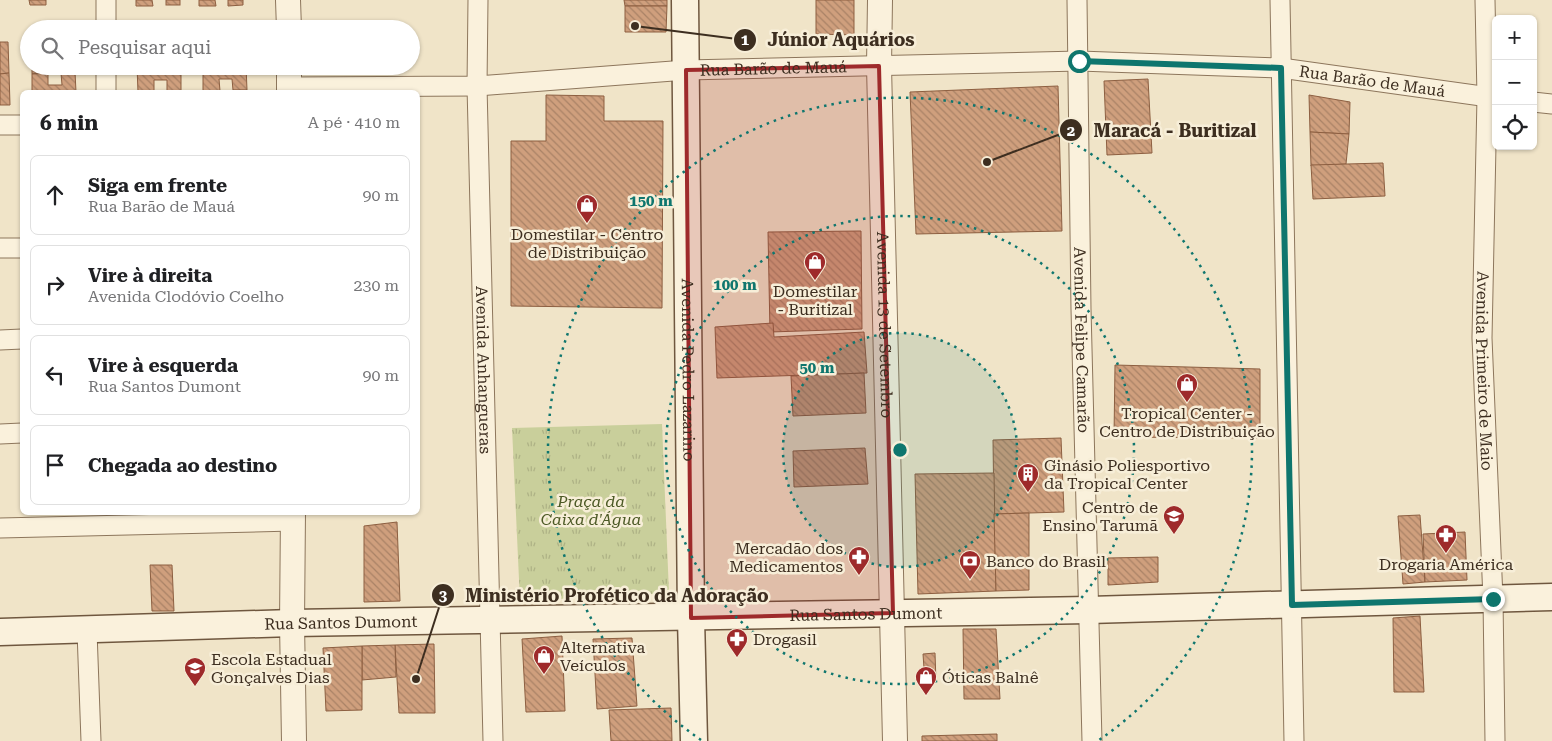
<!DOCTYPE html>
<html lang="pt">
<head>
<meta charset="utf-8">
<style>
  body { margin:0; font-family:"Roboto Serif",serif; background:#f2f2f2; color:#202124 }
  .controls { position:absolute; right:15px; top:15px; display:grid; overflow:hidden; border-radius:8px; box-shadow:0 1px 4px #0004 }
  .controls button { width:45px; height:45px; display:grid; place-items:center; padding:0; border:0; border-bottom:1px solid #e0e0e0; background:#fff; color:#202124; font:25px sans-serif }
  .stop { position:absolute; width:15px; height:15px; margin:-11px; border:4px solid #0f766e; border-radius:50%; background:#fff }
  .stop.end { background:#0f766e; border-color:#fff; box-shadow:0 1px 5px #0008 }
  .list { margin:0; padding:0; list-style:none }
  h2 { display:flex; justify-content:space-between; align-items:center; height:65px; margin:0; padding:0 20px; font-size:21px }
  h2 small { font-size:16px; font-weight:400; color:#757577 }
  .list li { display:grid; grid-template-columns:32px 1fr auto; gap:15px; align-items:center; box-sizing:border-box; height:80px; margin:0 10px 10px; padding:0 10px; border:1px solid #e0e0e0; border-radius:8px }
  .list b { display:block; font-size:19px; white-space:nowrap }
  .list p { margin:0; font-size:16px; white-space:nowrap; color:#757577 }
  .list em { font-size:16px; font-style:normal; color:#757577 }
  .icon { flex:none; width:28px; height:28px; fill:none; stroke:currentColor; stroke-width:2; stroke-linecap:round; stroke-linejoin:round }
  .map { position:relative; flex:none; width:1552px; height:741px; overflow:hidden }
  .search { position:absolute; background:#fff; box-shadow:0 1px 4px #0004; left:20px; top:20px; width:400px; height:55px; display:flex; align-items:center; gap:12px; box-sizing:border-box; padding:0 18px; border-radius:28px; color:#757577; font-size:19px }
  .panel { position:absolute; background:#fff; box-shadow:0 1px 4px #0004; left:20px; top:90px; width:400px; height:425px; border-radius:8px }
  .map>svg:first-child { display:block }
  .park { fill:url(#park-tufts) }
  .building { fill:url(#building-back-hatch); stroke:#8d5f41 }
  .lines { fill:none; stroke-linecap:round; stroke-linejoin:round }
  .minor-casing { stroke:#8d765c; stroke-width:21 }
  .tertiary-casing { stroke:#8d765c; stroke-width:26 }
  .secondary-casing { stroke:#6f573f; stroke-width:29 }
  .minor { stroke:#faf1dc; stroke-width:19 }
  .tertiary { stroke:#faf1dc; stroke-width:24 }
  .secondary { stroke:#faf1dc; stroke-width:26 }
  .route { stroke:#0f766e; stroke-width:6 }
  .marked { fill:#9e2a2b; fill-opacity:0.2; stroke:#9e2a2b; stroke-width:4; stroke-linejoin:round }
  .ring { fill:none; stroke:#0f766e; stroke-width:2.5; stroke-dasharray:2.5 5 }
  .labels { text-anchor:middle; stroke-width:5; stroke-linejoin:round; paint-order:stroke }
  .street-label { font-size:16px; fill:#3d2e20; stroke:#f7eed8 }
  .poi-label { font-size:16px; fill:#3d2e20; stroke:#f7eed8; text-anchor:start }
  .park-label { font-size:16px; font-style:italic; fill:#4d5a26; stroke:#f7eed8 }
  .centre { fill:#0f766e; stroke:#f7eed8; stroke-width:2.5 }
  .ring-label { font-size:15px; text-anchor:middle; font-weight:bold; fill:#0f766e; stroke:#f7eed8; stroke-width:5; stroke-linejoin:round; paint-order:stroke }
  .leader { fill:none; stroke:#3d2e20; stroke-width:2 }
  .callout-dot { fill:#3d2e20; stroke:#f7eed8; stroke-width:2 }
  .mark-label { font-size:15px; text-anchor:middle; font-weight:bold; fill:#fff }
  .callout-label { font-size:18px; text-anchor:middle; font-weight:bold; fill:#3d2e20; stroke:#f7eed8; stroke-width:5; stroke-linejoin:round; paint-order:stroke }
</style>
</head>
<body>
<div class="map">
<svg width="1552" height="741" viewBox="0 0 1552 741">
  <defs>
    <pattern id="park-tufts" width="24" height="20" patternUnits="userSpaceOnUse" patternTransform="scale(1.25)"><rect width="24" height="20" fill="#c9cf9b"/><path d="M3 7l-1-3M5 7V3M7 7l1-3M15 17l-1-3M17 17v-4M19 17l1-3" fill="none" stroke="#aeb285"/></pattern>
    <pattern id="building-back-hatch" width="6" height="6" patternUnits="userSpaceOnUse" patternTransform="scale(1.25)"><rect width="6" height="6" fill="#cf9f7d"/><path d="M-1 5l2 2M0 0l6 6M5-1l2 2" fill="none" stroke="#a98266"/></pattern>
  </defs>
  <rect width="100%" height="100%" fill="#f0e4c8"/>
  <path class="park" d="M662,424L669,593L520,601L512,428Z"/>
  <g class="building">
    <path d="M29,0H46V5H30Z"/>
    <path d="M136,0H152L153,6H136Z"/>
    <rect x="166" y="0" width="14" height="5"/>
    <path d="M199,0H215L216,6H199Z"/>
    <path d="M228,0H243V5L228,6Z"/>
    <path d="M624,0H667V6H625Z"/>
    <path d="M816,0H854V35L816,34Z"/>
    <path d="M625,6H667L666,32H625Z"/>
    <path d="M0,42H8L9,73L0,74Z"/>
    <path d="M32,66H48V73L32,74Z"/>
    <path d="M61,66H75V72L61,73Z"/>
    <path d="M137,66H153V72H167L166,66H181V91H167V80H154V92H138Z"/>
    <path d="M203,66H219V71H232V66H246L247,90H233L232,79H219L220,91H203Z"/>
    <path d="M75,72L76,92H32V74L48,73V85H62L61,73Z"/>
    <path d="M9,73L10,105H0V74Z"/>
    <path d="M1148,79L1152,153L1107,155L1104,81Z"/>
    <path d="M1058,86L1062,231L916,234L910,92Z"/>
    <path d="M546,95L604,96V121H663L662,308L511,306V141H546Z"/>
    <path d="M1309,95L1350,102L1349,134L1310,132Z"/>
    <path d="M1310,132L1349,134L1346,164L1311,166Z"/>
    <path d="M1383,163L1385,196L1313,199L1311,165Z"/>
    <path d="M861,231L862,329L770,332L768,232Z"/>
    <path d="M773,323L774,337L864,332L867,373L717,378L715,327Z"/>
    <path d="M1115,365L1260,369V438L1114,437Z"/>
    <path d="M864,373L866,413L793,416L791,376Z"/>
    <path d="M1061,438L1064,512L994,514L993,440Z"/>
    <path d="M865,448L868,484L794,487L793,451Z"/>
    <path d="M994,473L996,591L918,594L915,474Z"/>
    <path d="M1029,513V590L996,591L994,514Z"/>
    <path d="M1420,515L1425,582L1403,584L1398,516Z"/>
    <path d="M397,522L400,601L364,602V526Z"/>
    <path d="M1465,532L1467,580L1425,582L1423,534Z"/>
    <path d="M1158,557V582L1108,585V558Z"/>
    <path d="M150,565H172L174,611H152Z"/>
    <path d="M1420,616L1424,692H1394L1393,618Z"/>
    <path d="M963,629H996L1000,699H964Z"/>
    <path d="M562,636L565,711L526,712L522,639Z"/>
    <path d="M632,638L637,706L597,709L593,639Z"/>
    <path d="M434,644L435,713H399L395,645Z"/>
    <path d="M395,645L396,677L362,680V646Z"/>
    <path d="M362,646V710L326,711L323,648Z"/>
    <path d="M935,653L936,682L925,683L923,654Z"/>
    <path d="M671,708L672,741H611L609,710Z"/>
    <path d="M997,734V741H922V736Z"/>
  </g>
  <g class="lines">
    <g class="minor-casing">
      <g id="minor">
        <path id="s1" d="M478,0L477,86L493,741"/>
        <path id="s2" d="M1077,0L1081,309L1092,741"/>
        <path d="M1280,0L1294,741"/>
        <path id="s3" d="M1485,0L1487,97L1482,338L1493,599L1495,741"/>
        <path d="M106,29V0"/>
        <path id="s4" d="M289,87L477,86L686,70L1079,61L1281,68L1496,98"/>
        <path d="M106,92V66"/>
        <path d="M1533,102L1552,104"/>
        <path d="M0,125H22"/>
        <path d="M0,248H22"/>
        <path d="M0,340L22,339"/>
        <path d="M0,434L22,433"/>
        <path d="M0,528L293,521"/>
        <path d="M87,631L91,741"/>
      </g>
    </g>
    <g class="tertiary-casing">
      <g id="tertiary">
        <path d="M288,0L289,29"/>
        <path id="s5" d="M880,0L879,66L895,741"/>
        <path d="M289,66V92"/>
        <path d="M293,512L292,623L294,741"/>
      </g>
    </g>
    <g class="secondary-casing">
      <g id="secondary">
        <path id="s6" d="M685,0L691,618L694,741"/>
        <path id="s7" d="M0,632L292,623L1089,610L1552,597"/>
      </g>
    </g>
    <use href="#minor" class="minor"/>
    <use href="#tertiary" class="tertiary"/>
    <use href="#secondary" class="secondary"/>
  </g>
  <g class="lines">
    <path class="route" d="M1079,61L1281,68L1292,605L1493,599"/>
  </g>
  <path class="marked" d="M879,66L893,613L691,618L686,70Z"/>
  <circle cx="900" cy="450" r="117" fill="#0f766e" fill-opacity=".12"/>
  <g class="ring">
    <circle cx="900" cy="450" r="117"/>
    <circle cx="900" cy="450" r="234"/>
    <path d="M701 740A352 352 0 1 1 1099 740"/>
  </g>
  <defs>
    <g id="shop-pin" transform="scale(1.125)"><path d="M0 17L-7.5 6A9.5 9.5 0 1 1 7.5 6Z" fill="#9e2a2b" stroke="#f7eed8"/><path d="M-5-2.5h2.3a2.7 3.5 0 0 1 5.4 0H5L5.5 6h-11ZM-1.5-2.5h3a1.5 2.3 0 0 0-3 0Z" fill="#fff"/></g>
    <g id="building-pin" transform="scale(1.125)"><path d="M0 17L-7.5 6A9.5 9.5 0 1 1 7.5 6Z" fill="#9e2a2b" stroke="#f7eed8"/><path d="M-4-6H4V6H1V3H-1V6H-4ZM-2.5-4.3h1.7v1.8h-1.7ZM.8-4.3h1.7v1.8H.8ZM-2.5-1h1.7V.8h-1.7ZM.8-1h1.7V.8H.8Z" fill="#fff"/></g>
    <g id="school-pin" transform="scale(1.125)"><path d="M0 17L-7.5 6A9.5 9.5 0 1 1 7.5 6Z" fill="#9e2a2b" stroke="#f7eed8"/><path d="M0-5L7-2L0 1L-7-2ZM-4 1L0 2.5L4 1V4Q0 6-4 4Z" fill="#fff"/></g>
    <g id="pharmacy-pin" transform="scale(1.125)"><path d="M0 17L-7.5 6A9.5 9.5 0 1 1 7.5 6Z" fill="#9e2a2b" stroke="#f7eed8"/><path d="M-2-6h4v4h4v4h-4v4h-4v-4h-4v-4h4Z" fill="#fff"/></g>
    <g id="bank-pin" transform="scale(1.125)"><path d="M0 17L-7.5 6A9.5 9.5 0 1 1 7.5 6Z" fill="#9e2a2b" stroke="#f7eed8"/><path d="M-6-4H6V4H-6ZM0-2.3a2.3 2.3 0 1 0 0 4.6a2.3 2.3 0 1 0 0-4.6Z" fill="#fff"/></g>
  </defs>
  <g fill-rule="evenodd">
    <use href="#shop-pin" x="587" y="205"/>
    <use href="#shop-pin" x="815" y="262"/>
    <use href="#shop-pin" x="1187" y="384"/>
    <use href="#building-pin" x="1028" y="474"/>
    <use href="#school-pin" x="1174" y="516"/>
    <use href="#pharmacy-pin" x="1446" y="535"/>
    <use href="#pharmacy-pin" x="859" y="557"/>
    <use href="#bank-pin" x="970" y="561"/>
    <use href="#pharmacy-pin" x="737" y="639"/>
    <use href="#shop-pin" x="544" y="656"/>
    <use href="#school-pin" x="195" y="668"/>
    <use href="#shop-pin" x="926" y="677"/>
  </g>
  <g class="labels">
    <g class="street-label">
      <text dy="6" stroke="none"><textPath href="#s4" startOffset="485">Rua Barão de Mauá</textPath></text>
      <text dy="6" stroke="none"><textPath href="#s4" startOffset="1085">Rua Barão de Mauá</textPath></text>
      <text dy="6" stroke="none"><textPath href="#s5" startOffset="325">Avenida 13 de Setembro</textPath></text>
      <text dy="6" stroke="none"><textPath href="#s2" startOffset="340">Avenida Felipe Camarão</textPath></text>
      <text dy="6" stroke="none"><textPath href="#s1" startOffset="370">Avenida Anhangueras</textPath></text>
      <text dy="6" stroke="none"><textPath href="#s6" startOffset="370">Avenida Pedro Lazarino</textPath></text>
      <text dy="6" stroke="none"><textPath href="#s3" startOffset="371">Avenida Primeiro de Maio</textPath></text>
      <text dy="6" stroke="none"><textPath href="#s7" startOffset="866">Rua Santos Dumont</textPath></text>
      <text dy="6" stroke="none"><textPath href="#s7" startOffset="341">Rua Santos Dumont</textPath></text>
    </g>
    <g class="poi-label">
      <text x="587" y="240" text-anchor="middle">Domestilar - Centro<tspan x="587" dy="18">de Distribuição</tspan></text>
      <text x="815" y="297" text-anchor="middle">Domestilar<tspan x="815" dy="18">- Buritizal</tspan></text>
      <text x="1187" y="419" text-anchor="middle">Tropical Center -<tspan x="1187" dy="18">Centro de Distribuição</tspan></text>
      <text x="1044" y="471">Ginásio Poliesportivo<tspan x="1044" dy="18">da Tropical Center</tspan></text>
      <text x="1158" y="513" text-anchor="end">Centro de<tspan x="1158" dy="18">Ensino Tarumã</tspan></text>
      <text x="843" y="554" text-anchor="end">Mercadão dos<tspan x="843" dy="18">Medicamentos</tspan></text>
      <text x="986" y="567">Banco do Brasil</text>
      <text x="1446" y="570" text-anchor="middle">Drogaria América</text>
      <text x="753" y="645">Drogasil</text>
      <text x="560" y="653">Alternativa<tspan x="560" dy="18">Veículos</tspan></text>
      <text x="211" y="665">Escola Estadual<tspan x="211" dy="18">Gonçalves Dias</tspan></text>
      <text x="942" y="683">Óticas Balnê</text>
    </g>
    <g class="park-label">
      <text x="591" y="507">Praça da<tspan x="591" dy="18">Caixa d'Água</tspan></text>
    </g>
  </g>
  <circle cx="900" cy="450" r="8" class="centre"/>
  <g class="ring-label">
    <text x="651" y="206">150 m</text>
    <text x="735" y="290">100 m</text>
    <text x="817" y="373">50 m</text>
  </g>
  <path class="leader" d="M635 26L745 40M987 162L1071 130M416 679L443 595"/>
  <g class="callout-dot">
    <circle cx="635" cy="26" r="5"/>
    <circle cx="987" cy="162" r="5"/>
    <circle cx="416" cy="679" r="5"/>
    <circle cx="745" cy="40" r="12"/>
    <circle cx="1071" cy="130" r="12"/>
    <circle cx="443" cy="595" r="12"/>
  </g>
  <g class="mark-label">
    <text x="745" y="45">1</text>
    <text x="1071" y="136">2</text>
    <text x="443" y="601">3</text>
  </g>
  <g class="callout-label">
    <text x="841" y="46">Júnior Aquários</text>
    <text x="1175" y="137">Maracá - Buritizal</text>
    <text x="617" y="602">Ministério Profético da Adoração</text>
  </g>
</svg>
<div class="controls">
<button>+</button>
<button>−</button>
<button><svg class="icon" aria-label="locate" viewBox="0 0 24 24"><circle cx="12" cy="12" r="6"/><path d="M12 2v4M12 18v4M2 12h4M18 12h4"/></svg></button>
</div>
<div class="stop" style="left:1079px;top:61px"></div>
<div class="stop end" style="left:1493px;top:599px"></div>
<div class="search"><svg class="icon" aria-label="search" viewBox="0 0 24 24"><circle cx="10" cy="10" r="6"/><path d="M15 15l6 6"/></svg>Pesquisar aqui</div>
<section class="panel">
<h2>6 min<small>A pé · 410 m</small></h2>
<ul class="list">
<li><svg class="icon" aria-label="ahead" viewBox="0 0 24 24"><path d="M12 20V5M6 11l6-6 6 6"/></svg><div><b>Siga em frente</b><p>Rua Barão de Mauá</p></div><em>90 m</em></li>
<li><svg class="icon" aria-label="right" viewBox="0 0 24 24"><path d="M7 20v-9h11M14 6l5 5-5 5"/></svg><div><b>Vire à direita</b><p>Avenida Clodóvio Coelho</p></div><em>230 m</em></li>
<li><svg class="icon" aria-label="left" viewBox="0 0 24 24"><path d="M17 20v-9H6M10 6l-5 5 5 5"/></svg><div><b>Vire à esquerda</b><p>Rua Santos Dumont</p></div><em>90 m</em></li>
<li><svg class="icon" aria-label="arrive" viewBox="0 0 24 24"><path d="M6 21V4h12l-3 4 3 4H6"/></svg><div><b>Chegada ao destino</b></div></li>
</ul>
</section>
</div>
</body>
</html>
